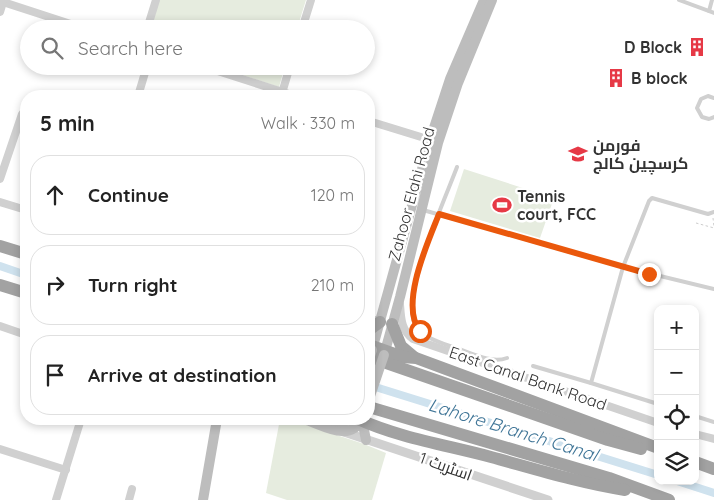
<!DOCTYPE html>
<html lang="en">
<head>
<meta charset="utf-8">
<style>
  body { margin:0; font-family:Quicksand,Cairo,sans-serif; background:#f2f2f2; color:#222 }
  .controls { position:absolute; right:15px; bottom:15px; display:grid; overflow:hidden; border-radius:10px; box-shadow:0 2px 8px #0003 }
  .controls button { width:45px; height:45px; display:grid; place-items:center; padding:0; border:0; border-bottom:1px solid #e0e0e0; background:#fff; color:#222; font:25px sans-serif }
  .stop { position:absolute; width:15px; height:15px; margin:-11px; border:4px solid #ea580c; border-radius:50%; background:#fff }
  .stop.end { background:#ea580c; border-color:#fff; box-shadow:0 1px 5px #0008 }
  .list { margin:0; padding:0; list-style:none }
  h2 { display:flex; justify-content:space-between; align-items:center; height:65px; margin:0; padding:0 20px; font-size:21px }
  h2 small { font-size:16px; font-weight:400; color:#767676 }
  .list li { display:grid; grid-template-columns:32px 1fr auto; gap:15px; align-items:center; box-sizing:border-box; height:80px; margin:0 10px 10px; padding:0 10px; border:1px solid #e0e0e0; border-radius:20px }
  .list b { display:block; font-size:19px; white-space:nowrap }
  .list em { font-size:16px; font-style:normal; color:#767676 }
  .icon { flex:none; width:28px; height:28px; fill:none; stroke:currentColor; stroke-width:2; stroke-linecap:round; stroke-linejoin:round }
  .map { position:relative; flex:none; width:714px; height:500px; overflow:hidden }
  .search { position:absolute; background:#fff; box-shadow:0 2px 8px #0003; left:20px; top:20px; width:355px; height:55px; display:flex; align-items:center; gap:12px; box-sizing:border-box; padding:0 18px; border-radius:28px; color:#767676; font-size:19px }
  .panel { position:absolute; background:#fff; box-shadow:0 2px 8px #0003; left:20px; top:90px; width:355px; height:335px; border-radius:20px }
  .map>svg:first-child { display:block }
  .green { fill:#e6ecdf }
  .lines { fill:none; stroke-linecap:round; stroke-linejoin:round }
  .canal { stroke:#cfe2ee; stroke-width:8 }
  .path { stroke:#cdcdcd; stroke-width:1; stroke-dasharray:2.5 2.5; stroke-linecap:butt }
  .service { stroke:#d0d0d0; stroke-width:4 }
  .minor { stroke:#d0d0d0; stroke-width:8 }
  .tertiary { stroke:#d0d0d0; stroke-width:9 }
  .secondary { stroke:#bdbdbd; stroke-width:10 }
  .trunk { stroke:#a2a2a2; stroke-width:12 }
  .secondary-bridge { stroke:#bdbdbd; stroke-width:10 }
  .route { stroke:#ea580c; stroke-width:6 }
  .labels { text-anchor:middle; stroke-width:5; stroke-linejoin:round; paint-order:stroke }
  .poi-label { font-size:16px; font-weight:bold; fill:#333; stroke:#fff; text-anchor:start }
  .street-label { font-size:16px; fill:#333; stroke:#fff }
  .water-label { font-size:18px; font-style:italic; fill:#3f7597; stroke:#fff }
</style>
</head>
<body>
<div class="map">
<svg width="714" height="500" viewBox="0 0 714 500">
  <rect width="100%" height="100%" fill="#fff"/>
  <g class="green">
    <path d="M159,0H306L297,29H150Z"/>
    <path d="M215,66H285L279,87Z"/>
    <path d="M464,169L554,198L540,238L450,211Z"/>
    <path d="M280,419H288L364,444L386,453L372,500H287L266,493Z"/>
  </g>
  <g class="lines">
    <g class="canal">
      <path d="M0,266L26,275"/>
      <path d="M369,385L658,475"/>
      <path d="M677,481L714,493"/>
    </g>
    <g class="path">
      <path d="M713,218L714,227"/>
      <path d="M696,223L714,228"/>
    </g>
    <g class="service">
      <path d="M679,0L714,13"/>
      <path d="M709,11L712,0"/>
      <path d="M714,98L708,96L701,99L697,108L702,117L709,119L714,117"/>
      <path d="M457,167C446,197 399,299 416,326C425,339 442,343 456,348C471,353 491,364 507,358"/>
      <path d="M423,210L623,267L714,289"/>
      <path d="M533,366L591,383"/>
      <path d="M658,404L591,383L623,267L649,201L652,198L708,214L714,212"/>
      <path d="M695,416L714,422"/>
    </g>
    <g class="minor">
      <path d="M0,1L86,29"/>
      <path d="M0,12L3,2"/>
      <path d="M147,29L156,0"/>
      <path d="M302,29L311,0"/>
      <path d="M202,66L295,96"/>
      <path d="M282,93L290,66"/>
      <path d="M138,96L147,66"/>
      <path d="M369,121L434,141"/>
      <path d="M0,179L22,114"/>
      <path d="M0,202L26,210"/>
      <path d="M400,304C401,318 401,330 413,339L658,423"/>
      <path d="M369,318L380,322"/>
      <path d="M0,326L26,335"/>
      <path d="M695,434L714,439"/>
      <path d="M0,449L66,470"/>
      <path d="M56,500L81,419"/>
      <path d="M129,500L132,489"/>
    </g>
    <path class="tertiary" d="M344,432C412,454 480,478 548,500"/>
    <g class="secondary">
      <path d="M372,350L430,140L450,79L484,0"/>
      <path d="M384,355L400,297L438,143L458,83L492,0"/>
      <path d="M304,419C323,425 350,443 362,419"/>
      <path d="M328,419L343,423L349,419"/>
      <path d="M362,420L366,440"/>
      <path d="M203,500L217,419"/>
    </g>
    <g class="trunk">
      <path d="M0,246L26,254"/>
      <path d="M0,285L26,293"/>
      <path d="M392,324L401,346L414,357"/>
      <path d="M369,330L380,322"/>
      <path d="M369,345L403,357L416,358L658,448"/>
      <path d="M369,357L608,440L641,449"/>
      <path d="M369,407L609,478L669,500"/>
      <path d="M358,419C400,438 446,445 491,457C535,469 580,483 625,490"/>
      <path d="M695,462L714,469"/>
    </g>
    <g class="secondary-bridge">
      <path d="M369,359L372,350"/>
      <path d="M369,399L384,355"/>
    </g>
  </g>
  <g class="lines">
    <path class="route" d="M420,331C399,305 428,242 439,214L649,274"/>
  </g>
  <defs>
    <g id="building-bare" transform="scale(1.5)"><path d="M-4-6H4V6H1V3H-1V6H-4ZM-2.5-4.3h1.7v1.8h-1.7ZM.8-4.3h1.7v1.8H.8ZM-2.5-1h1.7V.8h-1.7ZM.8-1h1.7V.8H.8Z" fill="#e63946" stroke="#fff" stroke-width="2.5" paint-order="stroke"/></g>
    <g id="university-bare" transform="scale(1.5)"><path d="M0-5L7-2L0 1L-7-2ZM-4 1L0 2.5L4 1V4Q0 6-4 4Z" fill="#e63946" stroke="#fff" stroke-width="2.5" paint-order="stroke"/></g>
    <g id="stadium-bare" transform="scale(1.5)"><path d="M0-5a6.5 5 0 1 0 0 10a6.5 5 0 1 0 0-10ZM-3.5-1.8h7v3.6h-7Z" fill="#e63946" stroke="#fff" stroke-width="2.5" paint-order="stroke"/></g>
  </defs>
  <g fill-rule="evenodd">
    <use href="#building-bare" x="697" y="47"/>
    <use href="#building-bare" x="616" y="78"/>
    <use href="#university-bare" x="578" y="154"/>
    <use href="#stadium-bare" x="502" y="205"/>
  </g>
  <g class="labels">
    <g class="poi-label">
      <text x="682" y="53" text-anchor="end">D Block</text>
      <text x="631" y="84">B block</text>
      <text x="593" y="151">فورمن<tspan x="593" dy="18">کرسچین کالج</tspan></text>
      <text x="517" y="202">Tennis<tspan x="517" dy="18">court, FCC</tspan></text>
    </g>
    <g class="street-label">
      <text transform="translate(411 194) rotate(-75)" y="6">Zahoor Elahi Road</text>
      <text transform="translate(528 378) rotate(19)" y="6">East Canal Bank Road</text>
      <text transform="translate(446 466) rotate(20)" y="6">اسٹریٹ 1</text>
    </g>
    <g class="water-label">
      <text transform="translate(513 430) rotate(17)" y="6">Lahore Branch Canal</text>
    </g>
  </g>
</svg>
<div class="controls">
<button>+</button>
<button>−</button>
<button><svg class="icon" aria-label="locate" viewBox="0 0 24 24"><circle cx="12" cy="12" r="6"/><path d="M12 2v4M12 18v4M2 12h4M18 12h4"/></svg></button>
<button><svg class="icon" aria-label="layers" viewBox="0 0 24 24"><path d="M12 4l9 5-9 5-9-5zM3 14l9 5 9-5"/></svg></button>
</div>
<div class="stop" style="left:420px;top:331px"></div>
<div class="stop end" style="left:649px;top:274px"></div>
<div class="search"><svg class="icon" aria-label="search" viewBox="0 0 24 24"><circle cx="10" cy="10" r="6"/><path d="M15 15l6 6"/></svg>Search here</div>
<section class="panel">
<h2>5 min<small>Walk · 330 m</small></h2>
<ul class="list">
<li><svg class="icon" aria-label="ahead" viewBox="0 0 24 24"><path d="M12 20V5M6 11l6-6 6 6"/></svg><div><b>Continue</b></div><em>120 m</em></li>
<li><svg class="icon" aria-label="right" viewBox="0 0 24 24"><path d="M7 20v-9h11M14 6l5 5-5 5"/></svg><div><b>Turn right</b></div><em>210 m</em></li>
<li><svg class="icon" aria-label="arrive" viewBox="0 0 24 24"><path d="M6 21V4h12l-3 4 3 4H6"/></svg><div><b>Arrive at destination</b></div></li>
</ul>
</section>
</div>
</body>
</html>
